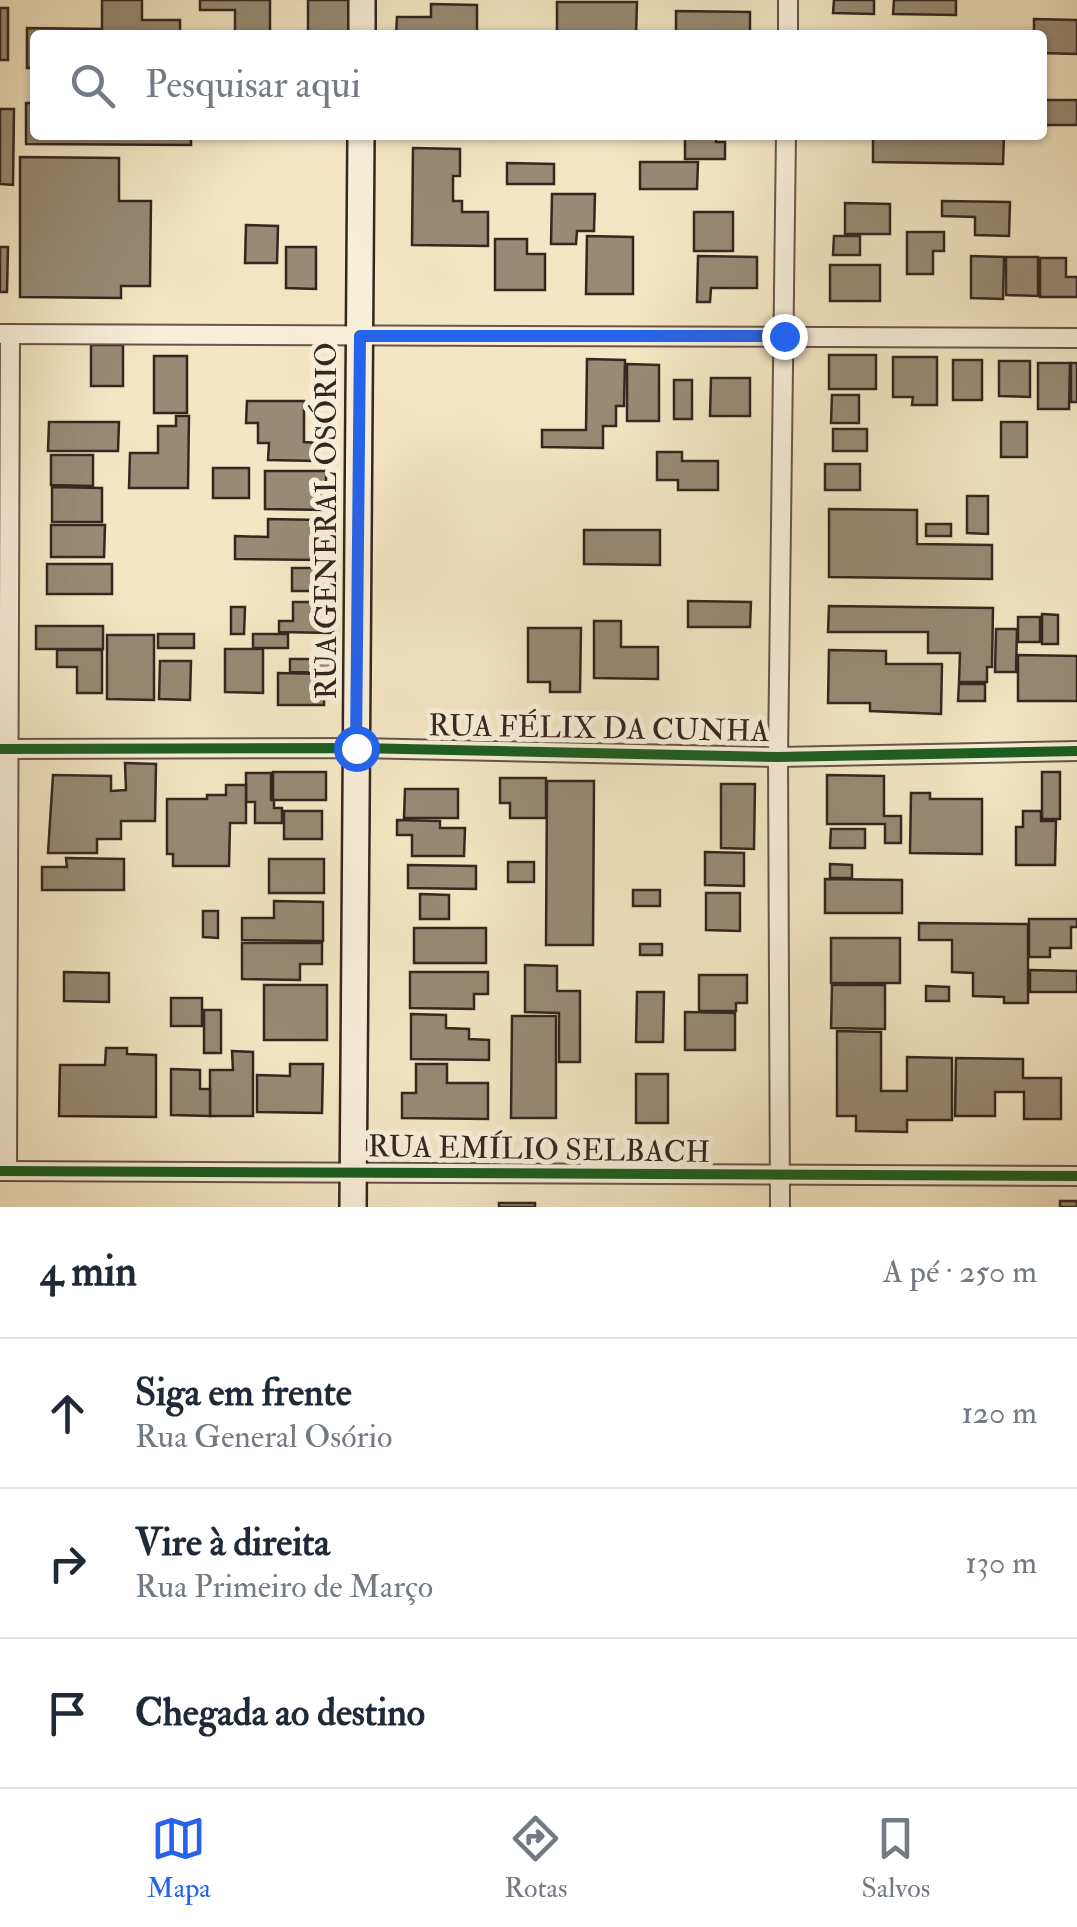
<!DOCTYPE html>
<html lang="pt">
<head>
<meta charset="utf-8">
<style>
  body { margin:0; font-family:"IM FELL Double Pica",serif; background:#f6f6f7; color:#1f2937 }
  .stop { position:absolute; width:30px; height:30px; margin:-22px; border:8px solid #2563eb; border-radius:50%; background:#fff }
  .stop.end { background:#2563eb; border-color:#fff; box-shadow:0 2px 10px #0008 }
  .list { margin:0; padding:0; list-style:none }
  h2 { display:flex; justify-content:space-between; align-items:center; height:130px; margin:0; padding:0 40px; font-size:42px }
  h2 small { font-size:32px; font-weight:400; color:#747a83 }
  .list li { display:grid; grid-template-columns:65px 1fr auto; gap:30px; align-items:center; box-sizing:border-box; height:150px; padding:0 40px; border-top:2px solid #e0e1e3 }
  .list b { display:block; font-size:38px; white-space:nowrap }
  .list p { margin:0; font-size:32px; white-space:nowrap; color:#747a83 }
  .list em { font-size:32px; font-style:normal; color:#747a83 }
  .icon { flex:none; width:55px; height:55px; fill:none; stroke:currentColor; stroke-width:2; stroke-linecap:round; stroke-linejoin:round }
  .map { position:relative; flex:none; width:1077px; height:1207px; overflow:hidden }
  .search { position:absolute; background:#fff; box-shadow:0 2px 8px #0004; left:30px; right:30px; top:30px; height:110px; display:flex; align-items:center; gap:25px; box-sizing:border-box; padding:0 35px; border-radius:10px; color:#747a83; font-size:38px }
  .sheet { height:580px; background:#fff }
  nav { display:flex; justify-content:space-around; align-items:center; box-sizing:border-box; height:140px; border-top:2px solid #e0e1e3; background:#fff; font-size:28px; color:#747a83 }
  nav a { display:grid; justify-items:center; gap:5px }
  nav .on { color:#2563eb }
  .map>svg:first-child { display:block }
  .building { fill:#988a74; stroke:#35261e; stroke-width:2.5 }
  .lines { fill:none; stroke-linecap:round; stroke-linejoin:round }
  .street-casing { stroke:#655648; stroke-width:22 }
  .secondary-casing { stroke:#35261e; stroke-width:30 }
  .street { stroke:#f8efd9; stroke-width:18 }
  .secondary { stroke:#f8efd9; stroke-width:25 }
  .cycleway-casing { stroke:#f8efd9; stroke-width:16 }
  .cycleway { stroke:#1b5e20; stroke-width:10 }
  .route { stroke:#2563eb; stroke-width:12 }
  .labels { text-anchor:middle; stroke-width:10; stroke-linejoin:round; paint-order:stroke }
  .street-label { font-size:30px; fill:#35261e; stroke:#f8efd9 }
</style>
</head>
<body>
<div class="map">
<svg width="1077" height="1207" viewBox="0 0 1077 1207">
  <rect width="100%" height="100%" fill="#f4e6c4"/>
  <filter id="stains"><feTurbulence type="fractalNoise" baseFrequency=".002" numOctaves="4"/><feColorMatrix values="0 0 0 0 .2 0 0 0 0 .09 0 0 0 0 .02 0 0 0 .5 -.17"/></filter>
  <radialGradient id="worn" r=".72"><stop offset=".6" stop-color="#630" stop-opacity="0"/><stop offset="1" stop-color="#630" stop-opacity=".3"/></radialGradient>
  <g class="building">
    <path d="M102,0H142V20H180V35H35V68H27V28L102,29Z"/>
    <path d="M200,0H270V35H235V10H200Z"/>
    <rect x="308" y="0" width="47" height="35"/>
    <path d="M834,0H874V14L833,13Z"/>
    <path d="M894,0H956V15L893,14Z"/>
    <path d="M557,2H637L636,35H557Z"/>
    <path d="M431,4L477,5V35H396L397,17H431Z"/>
    <rect x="0" y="8" width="8" height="52"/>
    <path d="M676,11L750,12V35H676Z"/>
    <path d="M1034,19L1077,20V54L1042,53V35H1034Z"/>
    <rect x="1042" y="100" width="35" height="25"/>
    <path d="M26,103H35V135H191V145L26,144Z"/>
    <path d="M0,109H14L13,185L0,184Z"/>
    <path d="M685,135H716V142H725V159H685Z"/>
    <path d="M873,135H1004L1003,164L873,162Z"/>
    <path d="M413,148L460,149V176H453V201H462V212H488V246L412,245Z"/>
    <path d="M20,157L119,158V201H151L150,286H121V298L20,297Z"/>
    <path d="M640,162H698L697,189H640Z"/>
    <path d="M507,163L554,164V184H507Z"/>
    <path d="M552,194H595L594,231H577L576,244H551Z"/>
    <path d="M942,201L1010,202L1009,236L975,235V217L942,216Z"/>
    <path d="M845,203L890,204V234H845Z"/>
    <rect x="694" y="212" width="39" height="39"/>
    <path d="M246,225L278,226L277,263H245Z"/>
    <path d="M907,232H944V251H933V274H907Z"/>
    <path d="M587,236L633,237V294H586Z"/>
    <path d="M834,236H860V255H833Z"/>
    <path d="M495,239H527V254H545V290H495Z"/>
    <path d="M0,247H8L7,292H0Z"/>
    <path d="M286,247H316V289L286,288Z"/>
    <path d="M698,256L757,257V288H711L710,302H697Z"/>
    <path d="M971,256L1004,257L1003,299L971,298Z"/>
    <path d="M1006,257H1038V296L1006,295Z"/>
    <path d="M1040,258H1066V277H1077V297H1040Z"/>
    <rect x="830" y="265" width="50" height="36"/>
    <rect x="91" y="345" width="32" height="41"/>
    <rect x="829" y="355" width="47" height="34"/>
    <rect x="154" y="356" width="33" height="57"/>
    <path d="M893,357H937V405H912L913,397H893Z"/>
    <path d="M587,359L625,360L624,406H616V426H603V448L542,447V430H586Z"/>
    <rect x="953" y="360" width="29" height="40"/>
    <path d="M999,361H1030V397L999,396Z"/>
    <path d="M1038,363H1070L1069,409H1038Z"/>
    <rect x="1071" y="363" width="6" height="39"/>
    <path d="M627,364L659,365V421H627Z"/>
    <path d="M711,378H750V416H710Z"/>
    <rect x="674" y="380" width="18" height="39"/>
    <path d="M832,395H859V423H831Z"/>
    <path d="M247,401H304V442L317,443V461L268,460L269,443H258V423H246Z"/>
    <path d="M176,416H189L188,488H129L130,453H158V426H176Z"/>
    <path d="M49,422H119L118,451H48Z"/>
    <rect x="1001" y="422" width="26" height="35"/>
    <rect x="833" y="429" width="34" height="22"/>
    <path d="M657,452H682V461H718V490H678V480H657Z"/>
    <path d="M51,455H93V486L51,485Z"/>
    <rect x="825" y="464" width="35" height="26"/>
    <rect x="213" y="468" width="36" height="30"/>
    <path d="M265,471H326V510L265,509Z"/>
    <path d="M52,487L102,488V522H52Z"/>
    <path d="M967,496H988V534L967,533Z"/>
    <path d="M829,509L917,510V544L992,545V579L829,577Z"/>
    <path d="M268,519L319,520V560L235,559V536L268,537Z"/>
    <rect x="926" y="524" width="25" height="12"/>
    <path d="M51,525H105L104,557H51Z"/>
    <path d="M584,530H660V565L584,564Z"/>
    <rect x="47" y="564" width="65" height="30"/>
    <rect x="292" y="568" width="30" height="23"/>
    <path d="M688,601L751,602L750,627H688Z"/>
    <path d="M293,602H333V633L279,632V621H293Z"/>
    <path d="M829,606L993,608L992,667H987V682H959L960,653H928V632H828Z"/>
    <path d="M231,607H245L244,634H231Z"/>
    <path d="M1042,614L1058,615V644H1042Z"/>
    <rect x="1018" y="617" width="22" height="25"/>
    <path d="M594,621H621V647H658V679L594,678Z"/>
    <rect x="36" y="626" width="67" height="23"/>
    <path d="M528,628H581L580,692H550V682H528Z"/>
    <path d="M996,629H1017L1016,672H995Z"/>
    <rect x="158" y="634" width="36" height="14"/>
    <rect x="253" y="634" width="35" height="14"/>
    <path d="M107,635H154V700L107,699Z"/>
    <path d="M225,649H263V693L225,692Z"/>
    <path d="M57,650H102V693H77V667H57Z"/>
    <path d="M829,650L886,651V664H942L941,714L870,711V703H828Z"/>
    <path d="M1018,655L1077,656V701H1018Z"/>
    <path d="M290,659H332V673L290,672Z"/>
    <path d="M160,661H191L190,700L159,699Z"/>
    <path d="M278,673L324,674V705H278Z"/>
    <path d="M959,684H985V701H958Z"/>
    <path d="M125,763L156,764L155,821H121V839H97V853H48L53,775L111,776V791L126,790Z"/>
    <rect x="273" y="772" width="53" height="28"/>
    <rect x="1042" y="772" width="18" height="47"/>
    <path d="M246,773H271V800H274V808H282V823H285H255V802H246Z"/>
    <path d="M827,775L884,776V816H901V843H885V824H827Z"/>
    <path d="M500,778H546V818H510V803H500Z"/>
    <path d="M547,781H594L593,945H546Z"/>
    <path d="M721,784H755L754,849L721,848Z"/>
    <path d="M226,785H246V823H230L229,866H173V854H167V799H207V795H226Z"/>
    <path d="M405,789H458V818H404Z"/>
    <path d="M911,793H930V799H982V854L910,853Z"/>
    <rect x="284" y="811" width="38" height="28"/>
    <path d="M1023,811H1041V821H1056L1055,865H1016V827H1023Z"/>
    <path d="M397,820L440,821V828H465L464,856H412V835H397Z"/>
    <path d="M831,829H865V848H830Z"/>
    <path d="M705,852L744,853V886L705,885Z"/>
    <path d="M66,858L124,859V890H42V867H67Z"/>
    <rect x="269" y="859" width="55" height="34"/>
    <rect x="508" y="862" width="26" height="20"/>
    <path d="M830,864L852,865V878H830Z"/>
    <path d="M408,865L476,866V889L408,888Z"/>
    <path d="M825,879L902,880V913H825Z"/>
    <rect x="633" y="890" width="27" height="16"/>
    <path d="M706,893H740V931L706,930Z"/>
    <path d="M420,894L449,895V919H420Z"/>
    <path d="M274,901L323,902V941L242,940V918H274Z"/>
    <path d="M203,911H218V938L203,937Z"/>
    <path d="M1029,919H1077V927H1071V948H1050V957H1029Z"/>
    <path d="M919,923L1028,924V1003H1004V997L973,996V973L952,972V940H919Z"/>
    <rect x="414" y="928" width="72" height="35"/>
    <rect x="831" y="938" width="69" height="45"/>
    <path d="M242,943H322V964H300V980L242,979Z"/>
    <rect x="640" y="944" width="22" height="11"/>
    <path d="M525,965L557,966V991H580V1062H559V1013L525,1012Z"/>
    <path d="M1030,970L1077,971V992H1030Z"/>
    <path d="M64,972L109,973V1002L64,1001Z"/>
    <path d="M410,972H488V994H474V1009L410,1008Z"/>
    <path d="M699,975H747V1003H736V1011H699Z"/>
    <rect x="264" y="985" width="63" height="55"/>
    <path d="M832,985H885V1029L831,1028Z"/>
    <path d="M926,986L949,987V1001H926Z"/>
    <path d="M637,992H664L663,1042H636Z"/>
    <rect x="171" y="998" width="31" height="28"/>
    <rect x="204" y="1010" width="17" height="43"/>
    <path d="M685,1012L735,1013V1050H685Z"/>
    <path d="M411,1014L446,1015V1028L469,1029V1039L489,1040V1060L411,1059Z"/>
    <path d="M512,1016H556V1118H511Z"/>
    <path d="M837,1031L881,1032V1091H907V1057L952,1058V1120H907V1132L856,1131V1116H837Z"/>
    <path d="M106,1048H127V1054L156,1055V1117L59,1116L60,1065H105Z"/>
    <path d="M232,1051L253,1052V1116H210V1070H233Z"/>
    <path d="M956,1058L1023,1059V1078H1061V1119H1024V1092H995V1116H955Z"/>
    <path d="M290,1064H323L322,1113L257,1112V1075L290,1076Z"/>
    <path d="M416,1064H447V1083H488V1119L402,1118V1093H416Z"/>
    <path d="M171,1069L200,1070V1089H210V1116L171,1115Z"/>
    <rect x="636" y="1074" width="32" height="49"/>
    <rect x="1060" y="1201" width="17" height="6"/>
    <rect x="499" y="1203" width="36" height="4"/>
  </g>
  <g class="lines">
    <g class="street-casing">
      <g id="street">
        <path d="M788,35V0"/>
        <path d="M0,334L1077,338"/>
        <path d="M0,749L357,748L778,757L1077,751"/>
        <path d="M0,1171L1077,1176"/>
        <path d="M7,1171L10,334"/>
        <path d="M780,1207L778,757L786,135"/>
      </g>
    </g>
    <g class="secondary-casing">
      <g id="secondary">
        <path d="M362,35V0"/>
        <path d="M353,1207L361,135"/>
      </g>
    </g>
    <use href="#street" class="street"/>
    <use href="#secondary" class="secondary"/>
    <g class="cycleway-casing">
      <g id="cycleway">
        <path d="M0,749L357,748L778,757L1077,751"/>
        <path d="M0,1171L1077,1176"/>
      </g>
    </g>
    <use href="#cycleway" class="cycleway"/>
  </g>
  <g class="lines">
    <path class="route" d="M356,748L360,336H784"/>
  </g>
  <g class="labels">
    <g class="street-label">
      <text transform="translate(326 521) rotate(-90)" y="10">RUA GENERAL OSÓRIO</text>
      <text transform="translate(599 728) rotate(1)" y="10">RUA FÉLIX DA CUNHA</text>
      <text transform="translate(539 1149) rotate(1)" y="10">RUA EMÍLIO SELBACH</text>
    </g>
  </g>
  <rect width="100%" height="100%" filter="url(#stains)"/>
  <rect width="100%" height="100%" fill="url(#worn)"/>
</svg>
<div class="stop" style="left:356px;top:748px"></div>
<div class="stop end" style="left:784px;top:336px"></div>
<div class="search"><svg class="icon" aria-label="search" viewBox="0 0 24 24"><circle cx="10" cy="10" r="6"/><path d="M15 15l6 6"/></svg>Pesquisar aqui</div>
</div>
<section class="sheet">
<h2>4 min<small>A pé · 250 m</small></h2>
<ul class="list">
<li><svg class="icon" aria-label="ahead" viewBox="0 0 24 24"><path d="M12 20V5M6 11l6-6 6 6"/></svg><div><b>Siga em frente</b><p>Rua General Osório</p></div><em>120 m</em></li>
<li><svg class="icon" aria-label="right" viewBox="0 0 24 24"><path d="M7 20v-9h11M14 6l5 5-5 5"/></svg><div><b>Vire à direita</b><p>Rua Primeiro de Março</p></div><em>130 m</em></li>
<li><svg class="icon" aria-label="arrive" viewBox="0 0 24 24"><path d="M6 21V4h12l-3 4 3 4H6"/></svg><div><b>Chegada ao destino</b></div></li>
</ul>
</section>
<nav>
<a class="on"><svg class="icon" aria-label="map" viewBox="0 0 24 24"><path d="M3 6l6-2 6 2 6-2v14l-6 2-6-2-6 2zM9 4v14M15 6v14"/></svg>Mapa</a>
<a><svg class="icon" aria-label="directions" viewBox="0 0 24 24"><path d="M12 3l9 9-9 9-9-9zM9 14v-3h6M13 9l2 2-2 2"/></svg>Rotas</a>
<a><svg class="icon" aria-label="saved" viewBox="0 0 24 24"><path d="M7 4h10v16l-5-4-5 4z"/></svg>Salvos</a>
</nav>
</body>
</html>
